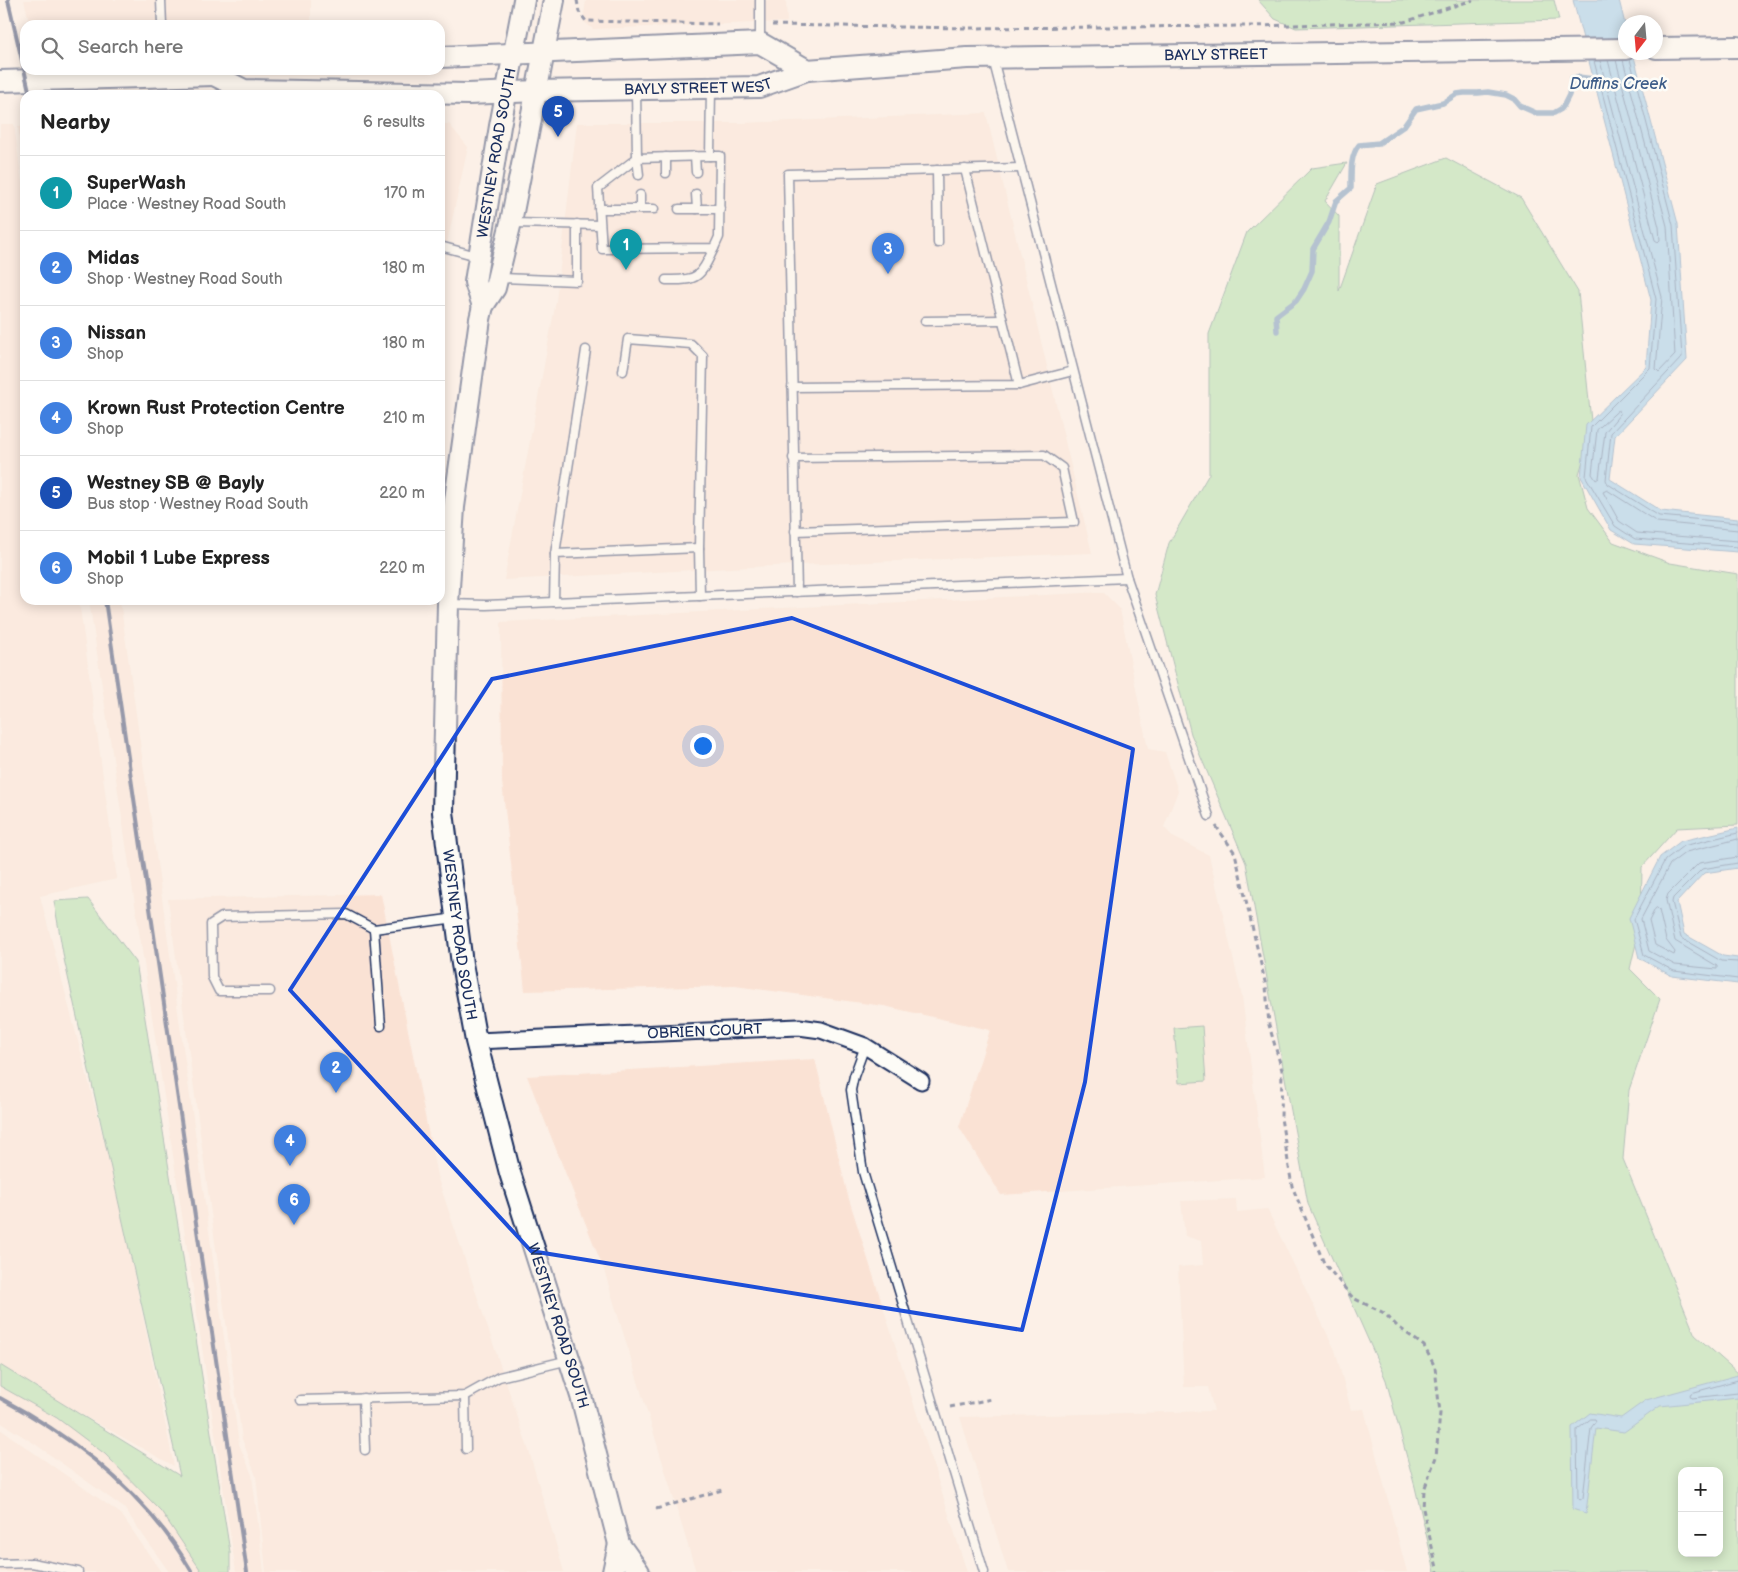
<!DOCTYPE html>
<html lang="en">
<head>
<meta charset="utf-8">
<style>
  body { margin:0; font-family:"Balsamiq Sans",sans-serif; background:#f6f6f6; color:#222 }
  .controls { position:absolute; right:15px; bottom:15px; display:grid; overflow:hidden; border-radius:10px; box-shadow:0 2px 12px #0003 }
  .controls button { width:45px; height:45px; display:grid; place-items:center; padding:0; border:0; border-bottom:1px solid #e0e0e0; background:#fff; color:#222; font:25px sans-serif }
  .compass { position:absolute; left:1618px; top:15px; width:45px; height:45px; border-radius:50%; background:#fff; box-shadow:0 2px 12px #0003; rotate:196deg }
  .you { position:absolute; left:702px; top:745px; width:18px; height:18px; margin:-12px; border:4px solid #fff; border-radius:50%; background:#1a73e8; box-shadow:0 0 0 8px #1a73e833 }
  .badge { display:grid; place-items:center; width:32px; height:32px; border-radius:50%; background:#1b2f5e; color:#fff; font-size:16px; font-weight:700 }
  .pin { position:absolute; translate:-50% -41px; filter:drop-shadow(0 1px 2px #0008) }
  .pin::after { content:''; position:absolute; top:26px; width:18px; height:15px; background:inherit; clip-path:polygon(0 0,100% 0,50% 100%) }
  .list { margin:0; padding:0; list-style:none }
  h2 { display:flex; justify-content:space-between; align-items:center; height:65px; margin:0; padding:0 20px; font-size:21px }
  h2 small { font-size:16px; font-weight:400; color:#767676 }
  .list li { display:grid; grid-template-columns:32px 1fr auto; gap:15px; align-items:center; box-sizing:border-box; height:75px; padding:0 20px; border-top:1px solid #e0e0e0 }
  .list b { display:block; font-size:19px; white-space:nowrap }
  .list p { margin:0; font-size:16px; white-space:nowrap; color:#767676 }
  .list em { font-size:16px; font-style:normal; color:#767676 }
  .icon { flex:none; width:28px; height:28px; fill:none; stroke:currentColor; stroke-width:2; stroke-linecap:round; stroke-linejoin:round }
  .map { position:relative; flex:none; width:1738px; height:1572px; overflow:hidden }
  .search { position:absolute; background:#fff; box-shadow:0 2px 12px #0003; left:20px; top:20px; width:425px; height:55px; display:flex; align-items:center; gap:12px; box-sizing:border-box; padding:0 18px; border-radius:15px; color:#767676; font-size:19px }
  .panel { position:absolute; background:#fff; box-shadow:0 2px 12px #0003; left:20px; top:90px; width:425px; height:515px; border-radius:15px }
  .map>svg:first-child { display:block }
  .built { fill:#fae2d4 }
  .green { fill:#a4dea3; stroke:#608680; fill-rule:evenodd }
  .water { fill:#8ec7ed; stroke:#608ab4 }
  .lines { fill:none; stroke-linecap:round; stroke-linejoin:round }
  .shore { stroke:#496c97; stroke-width:1 }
  .stream { stroke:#608ab4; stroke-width:5.5 }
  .service-casing { stroke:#1b2f5e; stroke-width:11 }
  .minor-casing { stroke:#1b2f5e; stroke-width:19 }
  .secondary-casing { stroke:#1b2f5e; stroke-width:24 }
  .path { stroke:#1b2f5e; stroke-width:3; stroke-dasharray:5 4; stroke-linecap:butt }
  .service { stroke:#fdfcf7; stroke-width:8 }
  .minor { stroke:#fdfcf7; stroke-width:15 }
  .secondary { stroke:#fdfcf7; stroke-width:20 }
  .rail { stroke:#1b2f5e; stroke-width:4 }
  .marked { fill:none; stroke:#1d4ed8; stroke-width:4; stroke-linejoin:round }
  .labels { text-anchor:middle; stroke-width:5; stroke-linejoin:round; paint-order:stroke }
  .street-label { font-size:15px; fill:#1b2f5e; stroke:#fdfcf7 }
  .water-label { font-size:16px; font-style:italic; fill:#3e5d89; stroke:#fdfcf7 }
</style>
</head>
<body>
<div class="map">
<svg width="1738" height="1572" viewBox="0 0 1738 1572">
  <rect width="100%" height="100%" fill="#fcf0e7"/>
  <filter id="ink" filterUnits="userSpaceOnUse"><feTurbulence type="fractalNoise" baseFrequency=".02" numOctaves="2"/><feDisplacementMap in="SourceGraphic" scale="10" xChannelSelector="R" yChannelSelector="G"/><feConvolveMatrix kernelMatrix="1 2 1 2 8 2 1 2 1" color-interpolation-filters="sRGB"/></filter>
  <g filter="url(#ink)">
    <g class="built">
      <path d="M24,0H311V22L231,25H30Z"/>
      <path d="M586,0H786L787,22L593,29L583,21Z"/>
      <path d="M986,113L1092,553L751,567L504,580L556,301L577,123H741Z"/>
      <path d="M0,124H14L25,205V600H79L117,879L40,896L114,1179L174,1466L0,1369Z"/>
      <path d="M440,124H449L468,147L440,275Z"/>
      <path d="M25,126V175L18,127Z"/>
      <path d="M1103,592L1120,609L1148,749L1165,752L1178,791L1164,827L1173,837L1209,855L1242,996L1265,1177L1001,1195L959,1127L990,1030L884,1006L735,986L525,991L502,782L501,622Z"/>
      <path d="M89,600H120L239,1444L252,1475L264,1572H236Z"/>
      <path d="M381,894L437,1176L529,1451L564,1572H266L256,1476L242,1439L168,899Z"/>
      <path d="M815,1059L848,1196L967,1572H696L604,1270L527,1076Z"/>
      <path d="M1236,1199L1237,1212L1267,1209L1335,1350L1351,1410L1364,1409L1407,1572H1008L960,1417L1214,1411L1208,1387H1184L1178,1267L1203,1265L1201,1241L1185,1236L1181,1201Z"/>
      <path d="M0,1382L59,1412L168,1511L207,1572H169L124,1508L35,1444L0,1422Z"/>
      <path d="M0,1429L121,1514L161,1572H0Z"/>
    </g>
    <g class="green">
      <path d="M1258,0H1554L1559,20L1296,28L1275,19Z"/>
      <path d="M1446,158L1521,198L1578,292L1592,431L1579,474L1588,508L1613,542L1670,563L1738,574V825L1677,828L1642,867L1641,922L1630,969L1660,999L1629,1090L1623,1159L1695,1335L1738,1373V1572H1435L1415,1487L1386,1380L1308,1204L1246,863L1191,734L1155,595L1169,543L1209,474V334L1247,232L1312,168L1347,163L1325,201L1339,216V291L1377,184ZM1682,1471H1719V1553H1682Z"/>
      <path d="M88,899L136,962L230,1552V1572H202L161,1511L105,1454L57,1418L0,1386V1365L180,1476L64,959L54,901Z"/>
      <path d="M1202,1026L1206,1081L1179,1083L1174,1028Z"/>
    </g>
    <g class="water">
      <path d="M1573,0H1619L1625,24L1626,52L1633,53L1678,224L1687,360L1615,436L1610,479L1661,511L1738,519V552L1634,544L1611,530L1581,477L1586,425L1646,367L1651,300Z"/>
      <path d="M1738,828V868L1704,873L1677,902L1684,934L1723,956L1738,958V984L1672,976L1639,958L1629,918L1660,857L1681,841Z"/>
      <path d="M1738,1375V1398L1660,1406L1624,1432L1596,1428L1586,1513L1573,1509L1572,1427L1590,1413L1621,1418L1646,1400Z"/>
    </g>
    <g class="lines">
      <g class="shore">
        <path d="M1630,59L1673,225L1682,357L1611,433L1606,480L1608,484L1659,516L1738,523"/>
        <path d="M1608,60L1655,240L1658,242L1660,240L1659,227L1616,60"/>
        <path d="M1594,61L1656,299L1650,368L1591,427L1586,477L1615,526L1635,539L1738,547"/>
        <path d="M1600,61L1662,297L1656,369L1659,372L1675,355L1667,226L1623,60"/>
        <path d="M1619,410L1620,414L1605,432L1599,478L1596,480L1592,474L1597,430Z"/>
        <path d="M1738,530L1657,522L1607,490L1603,492L1619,521L1637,533L1738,541"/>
        <path d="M1738,833L1683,846L1665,860L1634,919L1644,955L1674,971L1738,979"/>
        <path d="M1738,839L1686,852L1670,864L1641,919L1649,951L1675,965L1717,969V966L1675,941L1666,900L1668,894L1699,863L1738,857"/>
        <path d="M1738,863L1702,869L1673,898L1672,902L1681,938L1721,961L1738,962"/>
        <path d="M1657,908L1659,910L1666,940L1675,952L1674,955L1655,945L1649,921L1655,909Z"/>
        <path d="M1738,1380L1691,1393L1690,1395L1692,1398L1738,1393"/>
        <path d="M1591,1419H1595L1596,1421L1591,1428L1583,1498L1580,1500L1578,1498L1577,1430Z"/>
      </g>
      <path class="stream" d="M1277,331L1276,316L1296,301L1304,289L1312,271L1313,249L1329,222L1336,201L1351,188C1351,174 1350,155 1359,145L1379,143L1404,126L1416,109L1443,103L1457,94L1464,93H1478L1488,92L1506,95L1514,99L1520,106L1536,113H1554L1561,109L1564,105L1569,95L1572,78L1578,77L1594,79"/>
      <g class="service-casing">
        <g id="service">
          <path d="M161,0L162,25"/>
          <path d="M760,41V0"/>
          <path d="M993,59L1127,578L1209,816"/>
          <path d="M636,89L637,158L710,156L711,89"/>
          <path d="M695,156L696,172"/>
          <path d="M637,158L598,188L602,249L714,248L719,237L720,156H710"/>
          <path d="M637,158L639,175"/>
          <path d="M965,169L1019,385"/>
          <path d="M937,170L938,243"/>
          <path d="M666,173V157"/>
          <path d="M696,194L697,209"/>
          <path d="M640,195V209"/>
          <path d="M599,209H654"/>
          <path d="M679,209H720"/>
          <path d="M513,223L600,225"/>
          <path d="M440,246L477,256"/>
          <path d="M499,278L577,281V224"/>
          <path d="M666,280C699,281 700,277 714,248"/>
          <path d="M925,321L1002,320"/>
          <path d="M623,371L628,339L691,344L703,356L699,548"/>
          <path d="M792,387L1019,385L1073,371"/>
          <path d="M793,458L1044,455L1062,468L1074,522L795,531"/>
          <path d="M555,554L586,350"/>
          <path d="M797,592L788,174L1021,168"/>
          <path d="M554,602L555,554L699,548L700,596"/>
          <path d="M449,604L486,605L554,602L1127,578"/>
          <path d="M270,991H219L212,977L211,924L222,917L346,914L374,929"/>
          <path d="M381,1026L374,929L456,918"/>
          <path d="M865,1046L854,1076L851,1090L863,1172L984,1572"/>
          <path d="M465,1396L466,1449"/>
          <path d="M363,1398L365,1450"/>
          <path d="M300,1400L465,1396L499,1377L569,1360"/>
          <path d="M0,1564L32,1563L78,1572"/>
        </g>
      </g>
      <g class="minor-casing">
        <g id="minor">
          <path id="s1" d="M476,1041L799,1027L821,1030L865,1046L921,1081"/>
        </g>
      </g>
      <g class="secondary-casing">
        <g id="secondary">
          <path id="s2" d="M554,0L511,222L495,288L483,306L480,319L454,507L448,604L443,812L462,964L476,1041L510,1173L581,1396L619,1544L639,1572"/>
          <path d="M1656,48L1738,47"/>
          <path d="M440,57L760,43L807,70"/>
          <path id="s3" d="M214,75L244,90L468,94L537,91L759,87L807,70L967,58L1626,49"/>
          <path d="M0,81L214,75L225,70"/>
          <path id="s4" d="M483,306L475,282L500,126L524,0"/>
          <path d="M613,1572L619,1544"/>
        </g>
      </g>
      <g class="path">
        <path d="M577,0L579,12L586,21L718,24"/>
        <path d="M772,25L966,28L1253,26L1404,22L1473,0"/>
        <path d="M1216,826L1235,853L1266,986L1269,1025L1282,1070L1281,1118L1292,1186L1324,1263L1353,1298L1384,1313L1397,1326L1424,1346L1435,1367L1440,1413L1436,1457L1424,1490L1423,1509L1438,1572"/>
        <path d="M950,1407L992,1399"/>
        <path d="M656,1509L722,1490"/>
      </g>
      <use href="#service" class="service"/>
      <use href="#minor" class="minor"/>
      <use href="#secondary" class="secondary"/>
      <g class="rail">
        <path d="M8,0L30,95"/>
        <path d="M105,600L247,1572"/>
        <path d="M0,1398C77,1439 148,1496 192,1572"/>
      </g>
    </g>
  </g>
  <path d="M0 0H1738V1572H0ZM792,618L1133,749L1085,1082L1022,1330L531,1251L290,990L492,679Z" fill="#fcf0e7" fill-opacity=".55" fill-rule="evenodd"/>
  <path class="marked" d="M792,618L1133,749L1085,1082L1022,1330L531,1251L290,990L492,679Z"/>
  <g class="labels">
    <g class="street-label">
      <text dy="5" stroke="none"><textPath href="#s3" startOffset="1009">BAYLY STREET</textPath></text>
      <text dy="5" stroke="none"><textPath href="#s3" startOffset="488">BAYLY STREET WEST</textPath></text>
      <text dy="5" stroke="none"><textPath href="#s4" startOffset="156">WESTNEY ROAD SOUTH</textPath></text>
      <text dy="5" stroke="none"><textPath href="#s2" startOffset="948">WESTNEY ROAD SOUTH</textPath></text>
      <text dy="5" stroke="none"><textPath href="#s1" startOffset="229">OBRIEN COURT</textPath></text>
      <text dy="5" stroke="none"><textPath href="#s2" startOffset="1352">WESTNEY ROAD SOUTH</textPath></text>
    </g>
    <g class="water-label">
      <text x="1618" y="89">Duffins Creek</text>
    </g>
  </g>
</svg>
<div class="controls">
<button>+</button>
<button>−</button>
</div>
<svg class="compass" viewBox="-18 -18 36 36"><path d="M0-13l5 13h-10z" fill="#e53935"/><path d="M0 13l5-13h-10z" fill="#767676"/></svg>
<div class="you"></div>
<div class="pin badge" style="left:626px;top:270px;background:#0f9aa8">1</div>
<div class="pin badge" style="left:336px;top:1093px;background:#3f7fe0">2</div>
<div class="pin badge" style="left:888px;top:274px;background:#3f7fe0">3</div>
<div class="pin badge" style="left:290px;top:1166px;background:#3f7fe0">4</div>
<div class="pin badge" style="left:558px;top:137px;background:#1a4fb4">5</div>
<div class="pin badge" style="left:294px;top:1225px;background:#3f7fe0">6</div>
<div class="search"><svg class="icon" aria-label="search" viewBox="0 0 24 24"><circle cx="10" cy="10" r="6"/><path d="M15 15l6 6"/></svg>Search here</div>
<section class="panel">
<h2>Nearby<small>6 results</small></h2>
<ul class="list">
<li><span class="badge" style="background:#0f9aa8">1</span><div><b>SuperWash</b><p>Place · Westney Road South</p></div><em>170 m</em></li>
<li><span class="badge" style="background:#3f7fe0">2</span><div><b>Midas</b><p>Shop · Westney Road South</p></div><em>180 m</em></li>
<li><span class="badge" style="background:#3f7fe0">3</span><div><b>Nissan</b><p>Shop</p></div><em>180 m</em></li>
<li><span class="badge" style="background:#3f7fe0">4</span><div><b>Krown Rust Protection Centre</b><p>Shop</p></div><em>210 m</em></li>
<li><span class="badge" style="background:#1a4fb4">5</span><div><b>Westney SB @ Bayly</b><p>Bus stop · Westney Road South</p></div><em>220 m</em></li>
<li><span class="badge" style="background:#3f7fe0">6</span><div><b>Mobil 1 Lube Express</b><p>Shop</p></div><em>220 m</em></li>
</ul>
</section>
</div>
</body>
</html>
